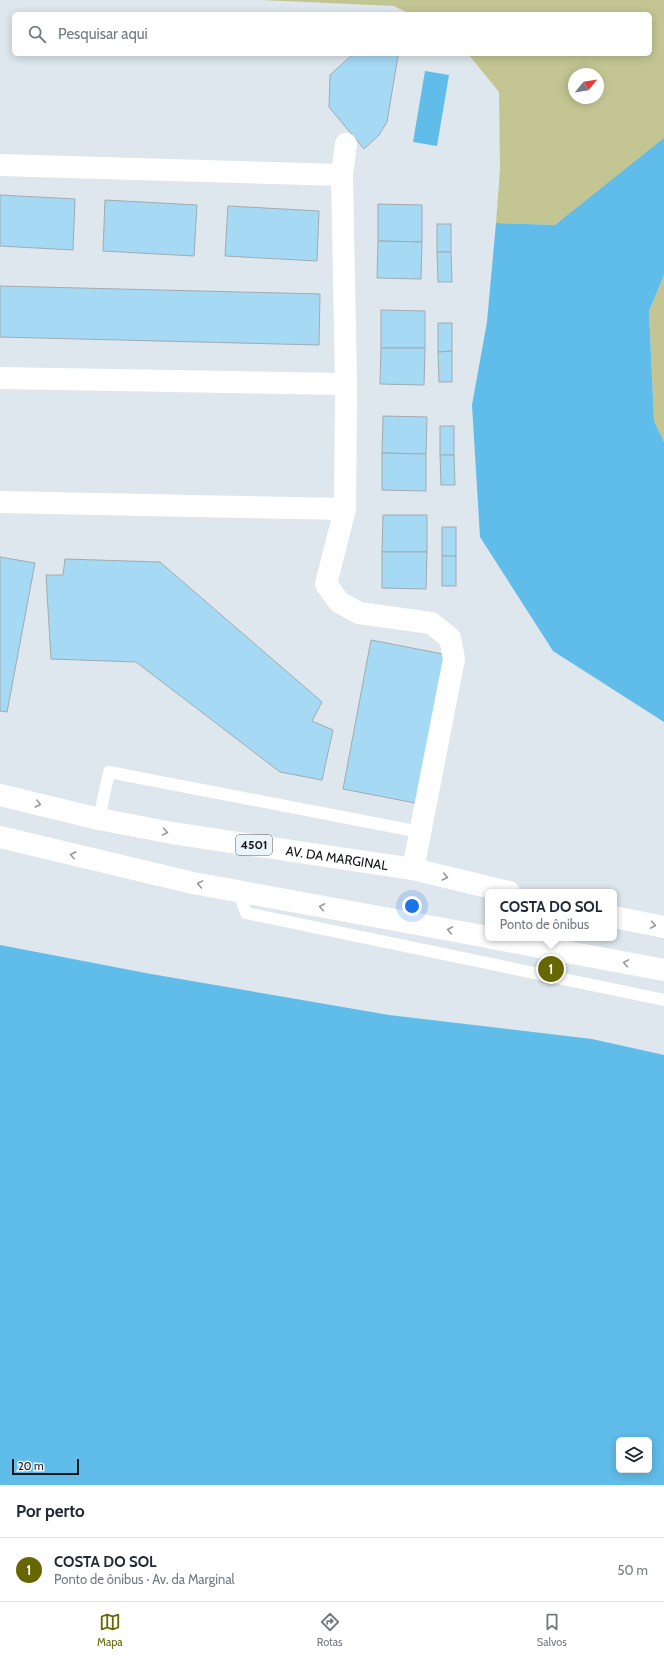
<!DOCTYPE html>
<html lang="pt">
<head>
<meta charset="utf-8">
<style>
  body { margin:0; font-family:Cabin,sans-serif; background:#f6f6f7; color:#1f2937 }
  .controls { position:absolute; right:12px; bottom:12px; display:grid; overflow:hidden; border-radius:6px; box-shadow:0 2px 10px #0003 }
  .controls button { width:36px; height:36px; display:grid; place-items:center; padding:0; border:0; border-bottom:1px solid #e0e1e3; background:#fff; color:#1f2937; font:20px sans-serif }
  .compass { position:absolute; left:568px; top:68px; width:36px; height:36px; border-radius:50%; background:#fff; box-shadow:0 2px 10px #0003; rotate:60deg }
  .scale { position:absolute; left:12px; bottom:10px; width:67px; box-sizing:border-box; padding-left:4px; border:2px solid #121517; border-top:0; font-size:11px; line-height:14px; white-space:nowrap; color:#121517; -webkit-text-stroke:3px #eaf4fa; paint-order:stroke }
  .you { position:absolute; left:412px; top:906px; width:14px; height:14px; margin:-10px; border:3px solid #fff; border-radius:50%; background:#1a73e8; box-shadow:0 0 0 6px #1a73e833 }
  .badge { display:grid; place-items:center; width:26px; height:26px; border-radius:50%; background:#666702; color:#fff; font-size:13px; font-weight:700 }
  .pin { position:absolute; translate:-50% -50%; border:2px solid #fff; box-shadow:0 1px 4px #0006 }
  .popup { position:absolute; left:485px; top:889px; width:132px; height:52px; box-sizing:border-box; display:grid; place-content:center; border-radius:6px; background:#fff; filter:drop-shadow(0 1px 3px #0005); font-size:13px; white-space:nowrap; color:#747a83 }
  .popup b { font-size:15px; color:#1f2937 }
  .popup::after { content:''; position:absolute; left:50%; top:100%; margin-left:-8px; border:8px solid transparent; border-top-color:#fff }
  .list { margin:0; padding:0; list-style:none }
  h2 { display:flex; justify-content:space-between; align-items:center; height:52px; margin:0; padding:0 16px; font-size:17px }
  h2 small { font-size:13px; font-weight:400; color:#747a83 }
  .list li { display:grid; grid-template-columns:26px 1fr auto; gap:12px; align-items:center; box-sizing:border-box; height:64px; padding:0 16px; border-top:1px solid #e0e1e3 }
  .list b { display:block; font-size:15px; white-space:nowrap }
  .list p { margin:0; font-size:13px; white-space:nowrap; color:#747a83 }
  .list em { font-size:13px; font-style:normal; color:#747a83 }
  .icon { flex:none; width:22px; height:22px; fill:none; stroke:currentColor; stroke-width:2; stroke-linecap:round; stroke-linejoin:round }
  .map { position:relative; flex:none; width:664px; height:1485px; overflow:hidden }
  .search { position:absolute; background:#fff; box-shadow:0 2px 10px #0003; left:12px; right:12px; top:12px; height:44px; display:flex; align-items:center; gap:10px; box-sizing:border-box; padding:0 14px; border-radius:6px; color:#747a83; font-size:15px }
  .sheet { height:116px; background:#fff }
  nav { display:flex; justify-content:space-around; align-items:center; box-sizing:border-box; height:56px; border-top:1px solid #e0e1e3; background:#fff; font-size:11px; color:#747a83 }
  nav a { display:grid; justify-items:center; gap:2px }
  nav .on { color:#666702 }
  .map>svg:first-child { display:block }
  .green { fill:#c3c692; fill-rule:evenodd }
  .water { fill:#60bce9; fill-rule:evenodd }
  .building { fill:#a6d9f4; stroke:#a1abb0 }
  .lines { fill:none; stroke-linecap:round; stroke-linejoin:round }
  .lane { stroke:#fff; stroke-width:12 }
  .street { stroke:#fff; stroke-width:22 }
  .primary { stroke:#fff; stroke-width:22 }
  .oneway { stroke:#949697 }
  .labels { text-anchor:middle; stroke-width:4; stroke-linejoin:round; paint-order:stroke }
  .shield { fill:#eaf4fa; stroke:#53585b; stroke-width:1 }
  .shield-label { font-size:12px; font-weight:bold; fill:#121517 }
  .street-label { font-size:13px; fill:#121517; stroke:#eaf4fa }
</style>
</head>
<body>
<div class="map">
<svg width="664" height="1485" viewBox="0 0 664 1485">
  <rect width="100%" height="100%" fill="#dde7ed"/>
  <g class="green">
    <path d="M261,0H664V240L555,225L496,223L500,169L499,92L468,54H650V14H410L394,6ZM574,74H598V98H574Z"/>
    <path d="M664,275V442L654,421L649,311Z"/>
  </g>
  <g class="water">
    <path d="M425,71L449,75L437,146L413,142Z"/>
    <path d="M664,138V275L649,311L654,421L664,442V722L553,651L480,537L472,405L487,322L496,223L555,225Z"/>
    <path d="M0,945L151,974L389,1015L592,1039L664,1055V1485H0ZM619,1440H649V1470H619Z"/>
  </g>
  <g class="building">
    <path d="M353,54H396L398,56L387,122L379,135L364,149L329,107L330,75Z"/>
    <path d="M0,195L75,199L73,250L0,246Z"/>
    <path d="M105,200L197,205L194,256L103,251Z"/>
    <path d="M378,204L422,205V242L378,241Z"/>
    <path d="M228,206L319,211L317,261L225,256Z"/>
    <rect x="437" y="224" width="14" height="28"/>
    <path d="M378,241L422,242L421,279L377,278Z"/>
    <path d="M437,252H451L452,282H438Z"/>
    <path d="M0,286L320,294L319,345L0,337Z"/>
    <path d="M381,310L425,311V348H381Z"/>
    <path d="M438,323H452V351L438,352Z"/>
    <path d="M381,348H425L424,385L380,384Z"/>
    <path d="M452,351V382H439L438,352Z"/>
    <path d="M383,416L427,417L426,454L382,453Z"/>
    <rect x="440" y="426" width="14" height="29"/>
    <path d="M382,453L426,454V491L382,490Z"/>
    <path d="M440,455H454L455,485H441Z"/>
    <path d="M383,515H427V552H382Z"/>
    <rect x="442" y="527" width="14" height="29"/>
    <path d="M382,552H427L426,589L382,588Z"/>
    <rect x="442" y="556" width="14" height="30"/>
    <path d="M0,557L35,563L7,712L0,711Z"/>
    <path d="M65,559L160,562L322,702L312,721L333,730L322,780L280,772L136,662L51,659L46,575H63Z"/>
    <path d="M371,640L448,655L420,804L343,789Z"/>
  </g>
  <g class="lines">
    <g class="lane">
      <path d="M99,819L109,772L420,832"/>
      <path d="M238,891L246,913L664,1000"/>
    </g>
    <g class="street">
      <path d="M346,144L342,175L346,384L345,509L326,584L339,602L359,613L431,623L450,638L454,659L413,869"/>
      <path d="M0,165L342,175"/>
      <path d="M0,378L346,384"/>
      <path d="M0,502L345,509"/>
    </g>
    <g class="primary">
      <path id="s1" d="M0,795L99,819L172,833L413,869L509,892"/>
      <path d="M0,837L193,883L488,937"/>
      <path d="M614,917L664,927"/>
      <path d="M492,938L664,970"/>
    </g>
  </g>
  <defs><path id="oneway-chevron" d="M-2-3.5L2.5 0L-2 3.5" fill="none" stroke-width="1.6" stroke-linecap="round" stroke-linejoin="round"/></defs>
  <g class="oneway">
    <use href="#oneway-chevron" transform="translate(38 804) rotate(14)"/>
    <use href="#oneway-chevron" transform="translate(165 832) rotate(10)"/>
    <use href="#oneway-chevron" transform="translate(73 855) rotate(-166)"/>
    <use href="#oneway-chevron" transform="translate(445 877) rotate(13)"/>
    <use href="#oneway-chevron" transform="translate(200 884) rotate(-170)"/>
    <use href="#oneway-chevron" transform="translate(322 907) rotate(-170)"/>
    <use href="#oneway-chevron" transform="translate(653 925) rotate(10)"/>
    <use href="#oneway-chevron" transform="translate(450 930) rotate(-170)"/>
    <use href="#oneway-chevron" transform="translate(626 963) rotate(-170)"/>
  </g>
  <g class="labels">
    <rect class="shield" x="236" y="835" width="36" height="20" rx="3"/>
    <g class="shield-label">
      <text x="254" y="849">4501</text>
    </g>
    <g class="street-label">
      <text dy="5" stroke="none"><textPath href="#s1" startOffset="343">AV. DA MARGINAL</textPath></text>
    </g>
  </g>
</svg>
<div class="controls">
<button><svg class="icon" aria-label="layers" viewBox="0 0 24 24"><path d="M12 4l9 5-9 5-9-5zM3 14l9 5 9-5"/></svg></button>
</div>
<svg class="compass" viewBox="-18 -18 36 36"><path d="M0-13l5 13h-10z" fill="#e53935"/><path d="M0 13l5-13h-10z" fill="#747a83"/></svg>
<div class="scale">20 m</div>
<div class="you"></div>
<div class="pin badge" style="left:551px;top:969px">1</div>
<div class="popup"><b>COSTA DO SOL</b>Ponto de ônibus</div>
<div class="search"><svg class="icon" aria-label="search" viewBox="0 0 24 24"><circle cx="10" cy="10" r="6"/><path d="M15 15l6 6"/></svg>Pesquisar aqui</div>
</div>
<section class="sheet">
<h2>Por perto<small></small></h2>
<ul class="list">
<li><span class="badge">1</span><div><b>COSTA DO SOL</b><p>Ponto de ônibus · Av. da Marginal</p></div><em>50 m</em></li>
</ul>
</section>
<nav>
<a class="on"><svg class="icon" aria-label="map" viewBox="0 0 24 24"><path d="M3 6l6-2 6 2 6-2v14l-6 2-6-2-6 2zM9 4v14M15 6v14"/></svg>Mapa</a>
<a><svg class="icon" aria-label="directions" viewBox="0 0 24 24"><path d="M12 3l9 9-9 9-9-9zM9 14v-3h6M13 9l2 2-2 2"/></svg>Rotas</a>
<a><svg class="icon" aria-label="saved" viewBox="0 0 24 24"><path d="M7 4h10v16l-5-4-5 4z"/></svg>Salvos</a>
</nav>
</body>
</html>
